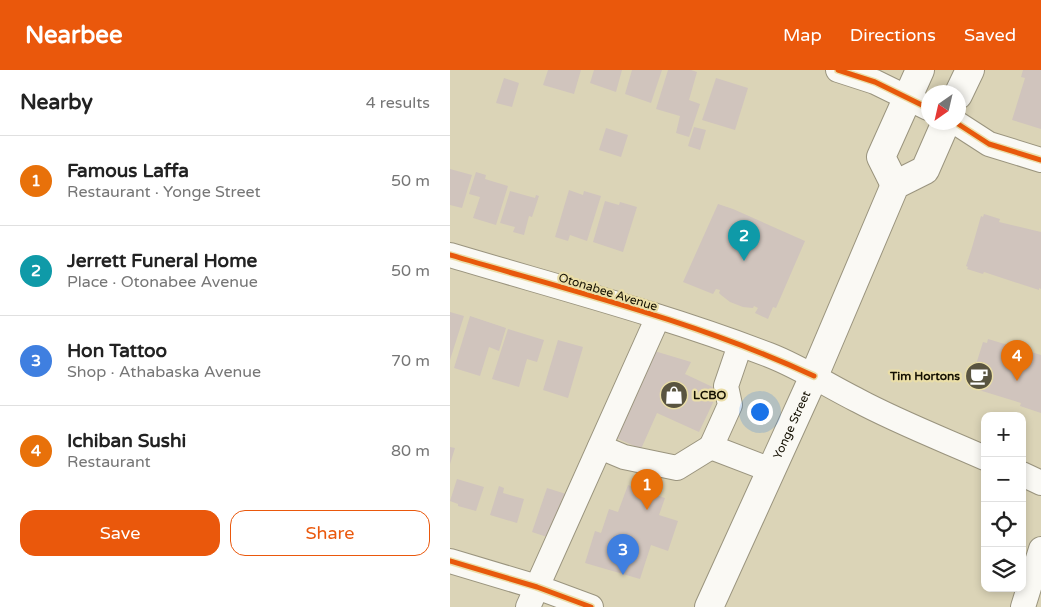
<!DOCTYPE html>
<html lang="en">
<head>
<meta charset="utf-8">
<style>
  body { margin:0; font-family:"Varela Round",sans-serif; background:#f2f2f2; color:#222 }
  .controls { position:absolute; right:15px; bottom:15px; display:grid; overflow:hidden; border-radius:10px; box-shadow:0 2px 8px #0003 }
  .controls button { width:45px; height:45px; display:grid; place-items:center; padding:0; border:0; border-bottom:1px solid #e0e0e0; background:#fff; color:#222; font:25px sans-serif }
  .compass { position:absolute; left:471px; top:15px; width:45px; height:45px; border-radius:50%; background:#fff; box-shadow:0 2px 8px #0003; rotate:214deg }
  .you { position:absolute; left:309px; top:341px; width:18px; height:18px; margin:-12px; border:4px solid #fff; border-radius:50%; background:#1a73e8; box-shadow:0 0 0 8px #1a73e833 }
  .badge { display:grid; place-items:center; width:32px; height:32px; border-radius:50%; background:#ea580c; color:#fff; font-size:16px; font-weight:700 }
  .pin { position:absolute; translate:-50% -41px; filter:drop-shadow(0 1px 2px #0008) }
  .pin::after { content:''; position:absolute; top:26px; width:18px; height:15px; background:inherit; clip-path:polygon(0 0,100% 0,50% 100%) }
  .list { margin:0; padding:0; list-style:none }
  h2 { display:flex; justify-content:space-between; align-items:center; height:65px; margin:0; padding:0 20px; font-size:21px }
  h2 small { font-size:16px; font-weight:400; color:#767676 }
  .list li { display:grid; grid-template-columns:32px 1fr auto; gap:15px; align-items:center; box-sizing:border-box; height:90px; padding:0 20px; border-top:1px solid #e0e0e0 }
  .list b { display:block; font-size:19px; white-space:nowrap }
  .list p { margin:0; font-size:16px; white-space:nowrap; color:#767676 }
  .list em { font-size:16px; font-style:normal; color:#767676 }
  .actions { display:flex; gap:10px; padding:15px 20px }
  .actions a { flex:1; padding:11px 0; border:1px solid #ea580c; border-radius:15px; text-align:center; font-size:18px; color:#ea580c }
  .actions .main { background:#ea580c; color:#fff }
  .icon { flex:none; width:28px; height:28px; fill:none; stroke:currentColor; stroke-width:2; stroke-linecap:round; stroke-linejoin:round }
  .map { position:relative; flex:none; width:591px; height:537px; overflow:hidden }
  header { display:flex; align-items:center; gap:30px; box-sizing:border-box; height:70px; padding:0 25px; background:#ea580c; color:#fff }
  header strong { font-size:24px }
  nav { display:flex; gap:28px; margin-inline-start:auto; font-size:18px }
  main { display:flex }
  aside { flex:1; background:#fff }
  .map>svg:first-child { display:block }
  .building { fill:#d0c4bd }
  .lines { fill:none; stroke-linecap:round; stroke-linejoin:round }
  .minor-casing { stroke:#9a947e; stroke-width:26 }
  .major-casing { stroke:#9a947e; stroke-width:30 }
  .minor { stroke:#faf9f4; stroke-width:24 }
  .major { stroke:#faf9f4; stroke-width:28 }
  .cycleway-casing { stroke:#eadea8; stroke-width:8 }
  .cycleway { stroke:#e8590c; stroke-width:5 }
  .labels { text-anchor:middle; stroke-width:4.5; stroke-linejoin:round; paint-order:stroke }
  .street-label { font-size:12px; fill:#130f00; stroke:#eadea8 }
  .poi-label { font-size:12px; font-weight:bold; fill:#130f00; stroke:#eadea8; text-anchor:end }
</style>
</head>
<body>
<header>
<strong>Nearbee</strong>
<nav><a>Map</a><a>Directions</a><a>Saved</a></nav>
</header>
<main>
<aside>
<h2>Nearby<small>4 results</small></h2>
<ul class="list">
<li><span class="badge" style="background:#e8710a">1</span><div><b>Famous Laffa</b><p>Restaurant · Yonge Street</p></div><em>50 m</em></li>
<li><span class="badge" style="background:#0f9aa8">2</span><div><b>Jerrett Funeral Home</b><p>Place · Otonabee Avenue</p></div><em>50 m</em></li>
<li><span class="badge" style="background:#3f7fe0">3</span><div><b>Hon Tattoo</b><p>Shop · Athabaska Avenue</p></div><em>70 m</em></li>
<li><span class="badge" style="background:#e8710a">4</span><div><b>Ichiban Sushi</b><p>Restaurant</p></div><em>80 m</em></li>
</ul>
<div class="actions"><a class="main">Save</a><a>Share</a></div>
</aside>
<div class="map">
<svg width="591" height="537" viewBox="0 0 591 537">
  <rect width="100%" height="100%" fill="#dbd4b7"/>
  <g class="building">
    <path d="M98,0H131L124,24L93,15Z"/>
    <path d="M144,0H172L166,22L140,13Z"/>
    <path d="M182,0H212L201,33L175,24Z"/>
    <path d="M218,0H241L247,2L239,30L250,34L239,67L226,63L230,46L206,39Z"/>
    <path d="M573,0H591V59L562,50L575,8L571,7Z"/>
    <path d="M54,8L69,13L62,37L46,33Z"/>
    <path d="M266,8L298,18L285,60L252,50Z"/>
    <path d="M244,57L256,60L250,80L238,76Z"/>
    <path d="M156,58L178,65L171,87L149,80Z"/>
    <path d="M0,99L22,105L12,138L0,135Z"/>
    <path d="M26,102L36,105L35,109L58,116L46,155L23,148L30,127L19,124Z"/>
    <path d="M119,120L133,125L134,121L151,126L137,171L120,165L118,171L105,167Z"/>
    <path d="M60,121L85,128L86,125L89,126L82,147L79,146L74,165L63,162L65,157L50,153Z"/>
    <path d="M155,131L169,135L170,132L187,137L173,182L143,172Z"/>
    <path d="M268,134L283,139L355,171L326,238L323,237L318,249L305,243L308,238L304,236L303,238L293,237L280,232L271,225L269,223L270,220L266,219L263,224L233,212Z"/>
    <path d="M534,144L550,149L549,152L591,162V219L589,218V220L534,202L533,204L517,199L518,197L516,196L521,181L531,146L533,147Z"/>
    <path d="M0,242L14,246L0,290Z"/>
    <path d="M20,246L56,258L49,281L39,277L30,306L4,298Z"/>
    <path d="M58,259L94,270L87,292L77,289L69,317L42,309Z"/>
    <path d="M538,269L591,285V343L570,336L571,333L519,317L533,272L537,273Z"/>
    <path d="M108,270L133,277L118,328L93,320Z"/>
    <path d="M201,280L241,292L235,304L269,320L249,362L207,343L191,379L164,367Z"/>
    <path d="M0,377L5,378L0,394Z"/>
    <path d="M7,409L34,417L26,441L8,436V434L0,431Z"/>
    <path d="M178,415L215,428L209,445L228,451L218,481L201,475L190,509L135,493L145,461L151,463L159,439L168,442Z"/>
    <path d="M49,416L54,418L53,423L74,429L67,453L40,445Z"/>
    <path d="M97,418L116,424L103,469L82,462Z"/>
  </g>
  <g class="lines">
    <g class="minor-casing">
      <g id="minor">
        <path d="M388,0L425,12L478,38"/>
        <path d="M505,52L539,74L591,90"/>
        <path d="M0,185C107,217 215,245 319,285C350,297 377,315 407,330C448,352 492,369 535,388"/>
        <path d="M290,275L276,316L280,335L261,377L321,400"/>
        <path d="M150,377L174,387L227,398L261,377"/>
        <path d="M572,404L591,413"/>
        <path d="M0,491L87,517L141,537"/>
        <path d="M78,537L208,247"/>
        <path d="M573,537L591,479"/>
      </g>
    </g>
    <g class="major-casing">
      <g id="major">
        <path d="M508,25L520,0"/>
        <path d="M445,115L431,87L470,0"/>
        <path id="s1" d="M259,537L364,306L445,115L475,100L496,52"/>
      </g>
    </g>
    <use href="#minor" class="minor"/>
    <use href="#major" class="major"/>
    <g class="cycleway-casing">
      <g id="cycleway">
        <path d="M388,0L425,12L478,38"/>
        <path d="M505,52L539,74L591,90"/>
        <path d="M0,185C122,221 248,252 364,306"/>
        <path d="M0,491L87,517L141,537"/>
      </g>
    </g>
    <use href="#cycleway" class="cycleway"/>
  </g>
  <defs>
    <g id="cafe-disc" transform="scale(1.4375)"><circle r="9.5" fill="#595440" stroke="#eadea8"/><path d="M-5.5-4.5H6V0H3Q3 3.5 0 3.5H-2.5Q-5.5 3.5-5.5 0ZM3-3.2v2h1.7v-2ZM-6 4.5H4V6H-6Z" fill="#fff"/></g>
    <g id="shop-disc" transform="scale(1.4375)"><circle r="9.5" fill="#595440" stroke="#eadea8"/><path d="M-5-2.5h2.3a2.7 3.5 0 0 1 5.4 0H5L5.5 6h-11ZM-1.5-2.5h3a1.5 2.3 0 0 0-3 0Z" fill="#fff"/></g>
  </defs>
  <g fill-rule="evenodd">
    <use href="#cafe-disc" x="529" y="306"/>
    <use href="#shop-disc" x="224" y="325"/>
  </g>
  <g class="labels">
    <g class="street-label">
      <text transform="translate(158 222) rotate(17)" y="4">Otonabee Avenue</text>
      <text dy="4" stroke="none"><textPath href="#s1" startOffset="200">Yonge Street</textPath></text>
    </g>
    <g class="poi-label">
      <text x="510" y="310">Tim Hortons</text>
      <text x="243" y="329" text-anchor="start">LCBO</text>
    </g>
  </g>
</svg>
<div class="controls">
<button>+</button>
<button>−</button>
<button><svg class="icon" aria-label="locate" viewBox="0 0 24 24"><circle cx="12" cy="12" r="6"/><path d="M12 2v4M12 18v4M2 12h4M18 12h4"/></svg></button>
<button><svg class="icon" aria-label="layers" viewBox="0 0 24 24"><path d="M12 4l9 5-9 5-9-5zM3 14l9 5 9-5"/></svg></button>
</div>
<svg class="compass" viewBox="-18 -18 36 36"><path d="M0-13l5 13h-10z" fill="#e53935"/><path d="M0 13l5-13h-10z" fill="#767676"/></svg>
<div class="you"></div>
<div class="pin badge" style="left:197px;top:440px;background:#e8710a">1</div>
<div class="pin badge" style="left:294px;top:191px;background:#0f9aa8">2</div>
<div class="pin badge" style="left:173px;top:505px;background:#3f7fe0">3</div>
<div class="pin badge" style="left:567px;top:311px;background:#e8710a">4</div>
</div>
</main>
</body>
</html>
